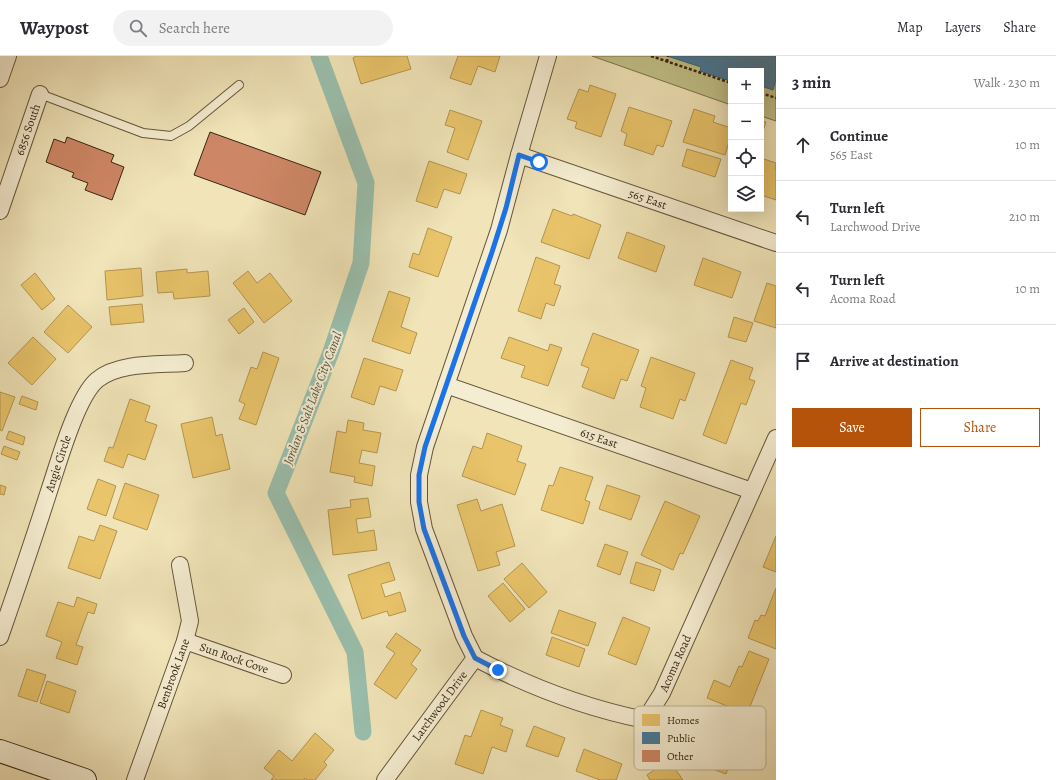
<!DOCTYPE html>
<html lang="en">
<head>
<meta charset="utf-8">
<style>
  body { margin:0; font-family:Alegreya,serif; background:#f2f2f3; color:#2b2b33 }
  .controls { position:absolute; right:12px; top:12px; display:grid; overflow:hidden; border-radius:0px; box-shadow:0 4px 16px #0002 }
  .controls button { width:36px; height:36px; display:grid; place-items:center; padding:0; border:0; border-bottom:1px solid #e1e1e2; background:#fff; color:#2b2b33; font:20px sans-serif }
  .stop { position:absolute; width:12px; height:12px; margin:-9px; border:3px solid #1a73e8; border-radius:50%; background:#fff }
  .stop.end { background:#1a73e8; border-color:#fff; box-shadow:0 1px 4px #0008 }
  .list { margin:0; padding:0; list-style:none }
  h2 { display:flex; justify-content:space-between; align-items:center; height:52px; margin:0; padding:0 16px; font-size:17px }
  h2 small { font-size:13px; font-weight:400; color:#7c7c81 }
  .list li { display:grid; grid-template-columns:26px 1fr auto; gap:12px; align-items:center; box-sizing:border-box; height:72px; padding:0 16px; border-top:1px solid #e1e1e2 }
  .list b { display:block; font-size:15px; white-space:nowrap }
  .list p { margin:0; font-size:13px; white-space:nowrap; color:#7c7c81 }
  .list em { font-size:13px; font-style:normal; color:#7c7c81 }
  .actions { display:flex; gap:8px; padding:12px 16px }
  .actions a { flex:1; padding:9px 0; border:1px solid #b45309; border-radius:0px; text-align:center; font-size:14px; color:#b45309 }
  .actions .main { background:#b45309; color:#fff }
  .icon { flex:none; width:22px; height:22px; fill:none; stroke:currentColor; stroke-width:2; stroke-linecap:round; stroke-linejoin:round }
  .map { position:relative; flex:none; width:776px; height:724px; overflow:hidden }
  header { display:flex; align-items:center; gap:24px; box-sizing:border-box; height:56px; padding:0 20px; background:#fff; border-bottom:1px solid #e1e1e2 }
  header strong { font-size:19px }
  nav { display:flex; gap:22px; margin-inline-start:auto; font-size:14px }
  .search { width:280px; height:36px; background:#f2f2f3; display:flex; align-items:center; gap:10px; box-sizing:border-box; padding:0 14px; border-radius:22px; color:#7c7c81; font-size:15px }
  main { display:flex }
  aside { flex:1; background:#fff }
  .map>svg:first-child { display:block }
  .green { fill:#c1c289; stroke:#7c744e }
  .homes { fill:#e9c46a; stroke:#b49550 }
  .public { fill:#457b9d; stroke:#416274 }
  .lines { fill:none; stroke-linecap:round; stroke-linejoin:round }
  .canal { stroke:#9abfad; stroke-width:17 }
  .building { fill:#ce8766; stroke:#372613 }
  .lane-casing { stroke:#65563c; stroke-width:10 }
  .street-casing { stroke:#65563c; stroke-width:18 }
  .secondary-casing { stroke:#372613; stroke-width:24 }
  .path { stroke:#372613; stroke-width:2.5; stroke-dasharray:3 2; stroke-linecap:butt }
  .lane { stroke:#f5edd1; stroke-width:8 }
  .street { stroke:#f5edd1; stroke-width:16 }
  .secondary { stroke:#f5edd1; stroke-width:22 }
  .route { stroke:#1a73e8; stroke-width:5 }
  .labels { text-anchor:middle; stroke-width:4; stroke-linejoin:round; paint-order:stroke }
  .street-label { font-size:12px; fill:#372613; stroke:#f5edd1 }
  .water-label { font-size:13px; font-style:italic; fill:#555441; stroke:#f5edd1 }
  .key { fill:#f5edd1; stroke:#bcb198; stroke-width:1 }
  .key-label { font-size:11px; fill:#372613 }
</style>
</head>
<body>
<header>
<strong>Waypost</strong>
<div class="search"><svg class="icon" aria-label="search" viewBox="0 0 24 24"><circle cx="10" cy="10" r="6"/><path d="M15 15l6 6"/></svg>Search here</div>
<nav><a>Map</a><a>Layers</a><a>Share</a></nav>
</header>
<main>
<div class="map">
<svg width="776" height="724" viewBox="0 0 776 724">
  <rect width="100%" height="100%" fill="#f0e4b8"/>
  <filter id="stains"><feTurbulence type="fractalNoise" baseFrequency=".005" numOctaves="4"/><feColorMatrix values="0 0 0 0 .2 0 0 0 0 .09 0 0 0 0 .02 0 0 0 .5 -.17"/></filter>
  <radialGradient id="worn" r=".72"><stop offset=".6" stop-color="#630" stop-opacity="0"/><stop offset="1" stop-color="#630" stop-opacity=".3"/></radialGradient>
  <path class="green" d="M592,0H776V65L761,60V15H731V49Z"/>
  <g class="homes">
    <path d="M356,0H407L411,13L361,28L353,2Z"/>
    <path d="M458,0H500L495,16L478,10L471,29L450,22Z"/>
    <path d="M590,29L616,38L601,81L575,72L577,66L567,63L579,33L588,36Z"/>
    <path d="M629,51L672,65L663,91L657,89L653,99L624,89L627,78L621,75Z"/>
    <path d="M694,53L715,60L713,66L731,72V79L725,99L683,86Z"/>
    <path d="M450,54L482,65L468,104L447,96L455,72L445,69Z"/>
    <path d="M761,65L766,66L761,81Z"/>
    <path d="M687,93L721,103L715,121L682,110Z"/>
    <path d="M761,102L776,107L775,113H776V144L761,139Z"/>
    <path d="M429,105L467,118L460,138L444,133L437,152L416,145Z"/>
    <path d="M553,153L572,160L573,158L601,169L589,203L541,186Z"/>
    <path d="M428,172L452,181L438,221L409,211L413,197L419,199Z"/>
    <path d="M627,176L665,190L656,216L618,202Z"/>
    <path d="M536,201L560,210L554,228L561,230L554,250L546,247L541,263L518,255Z"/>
    <path d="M703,202L741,216L732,242L694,229Z"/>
    <path d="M141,212L143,240L107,244L105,215Z"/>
    <path d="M187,213V217L208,215L210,240L174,243L173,236L158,237L156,216Z"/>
    <path d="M248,215L257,227L270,217L292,245L264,267L233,227Z"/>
    <path d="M35,217L55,243L42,254L21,229Z"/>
    <path d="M767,227L776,230V272L754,265Z"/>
    <path d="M389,235L410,242L401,271L417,277L410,298L372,285Z"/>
    <path d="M142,248L144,266L111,269L109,251Z"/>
    <path d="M68,249L92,271L68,297L44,276Z"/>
    <path d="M244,252L254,266L239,278L228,264Z"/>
    <path d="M734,261L753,267L746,286L728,281Z"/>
    <path d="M593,277L639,294L627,325L621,323L614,343L582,331L589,312L581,309Z"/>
    <path d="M33,281L56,303L32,329L8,307Z"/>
    <path d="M509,281L548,295L550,288L562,292L548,330L521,321L525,310L501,302Z"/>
    <path d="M263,296L279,302L256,369L239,363L245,348L239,345L251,311L257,313Z"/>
    <path d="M651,301L695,317L685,345L680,343L673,363L640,351L646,332L641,330Z"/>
    <path d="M364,302L403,314L396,335L380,330L374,349L351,341Z"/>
    <path d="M731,304L753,312L749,323L755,325L746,349L741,347L726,388L703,379Z"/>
    <path d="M0,336L15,341L2,375L0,374Z"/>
    <path d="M22,340L38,346L36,354L19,348Z"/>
    <path d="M130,343L150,350L145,365L157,369L145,404L128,398L123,412L104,405L109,391L113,392Z"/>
    <path d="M212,361L216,380L222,378L230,413L193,422L181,368Z"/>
    <path d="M348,364L364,367L363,374L381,377L377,397L362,394L359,407L375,410L372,430L354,426L355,421L330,416L337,375L346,377Z"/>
    <path d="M9,375L25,381L23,389L6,383Z"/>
    <path d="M487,377L522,390L517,405L526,408L515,439L462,420L473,390L482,393Z"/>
    <path d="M4,390L20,396L17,404L1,398Z"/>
    <path d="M560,411L593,421L585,444L590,446L583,468L541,454L549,429L553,430Z"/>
    <path d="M98,423L116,430L106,460L87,453Z"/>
    <path d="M125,427L159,439L147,474L113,462Z"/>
    <path d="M0,429L6,431L4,439L0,438Z"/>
    <path d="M607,429L640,440L631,464L599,453Z"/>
    <path d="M368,442L371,461L356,463L358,477L374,474L377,494L333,499L328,454L351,451L350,444Z"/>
    <path d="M477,443L481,455L502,448L515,490L496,496L500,509L478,515L457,449Z"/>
    <path d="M665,445L700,460L683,498L680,497L673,514L641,499Z"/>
    <path d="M100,469L117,475L100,523L68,512L79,480L94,485Z"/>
    <path d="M776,480V516L763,511Z"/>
    <path d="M605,488L628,496L620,519L597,510Z"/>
    <path d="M389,506L395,524L381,528L385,541L400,536L406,555L389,560L387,555L362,563L348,519Z"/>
    <path d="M636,506L661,514L654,535L630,527Z"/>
    <path d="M522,507L547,536L529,552L504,523Z"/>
    <path d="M503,527L525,553L510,566L488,540Z"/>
    <path d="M776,532V593L748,582L755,564L758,565L761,559L765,560Z"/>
    <path d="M77,541L97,548L94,558L88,556L76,589L83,591L77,609L56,602L62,586L46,580L58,546L74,551Z"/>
    <path d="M559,554L596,567L588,590L551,577Z"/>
    <path d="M623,561L650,572L636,609L608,598Z"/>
    <path d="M396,577L421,594L411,608L417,613L396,643L374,628L395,597L386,591Z"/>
    <path d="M552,581L585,593L579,611L546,599Z"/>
    <path d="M749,595L769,603L747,658L707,642L714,624L730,631L739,610L742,611Z"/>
    <path d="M27,613L46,619L37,646L18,640Z"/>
    <path d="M47,625L76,635L69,657L40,647Z"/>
    <path d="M481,654L503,662L500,669L513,674L506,696L492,691L483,718L455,708L465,679L471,681Z"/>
    <path d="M717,663L743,673L726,718L702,709L704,703L689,697L700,665L714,671Z"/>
    <path d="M534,670L565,682L558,701L526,690Z"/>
    <path d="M315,677L334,694L324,706L327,709L315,724H307L305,722L304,724H271L274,720L264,712L279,694L292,705Z"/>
    <path d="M584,693L622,708L616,724H600L576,715Z"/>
    <path d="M669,704L683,724H650L647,719Z"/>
  </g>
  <path class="public" d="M667,0H776V23L773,34L761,30V15H731L730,25L700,15L701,11Z"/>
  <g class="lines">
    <path class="canal" d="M319,0L366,127L361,207L331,296L276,437L355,596L363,676"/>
  </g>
  <g class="building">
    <path d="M210,76L321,116L305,159L194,119Z"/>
    <path d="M67,81L114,99L111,106L124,111L112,144L85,134L88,127L72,121L74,117L46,106L54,83L65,87Z"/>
  </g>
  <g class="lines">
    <g class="lane-casing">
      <path id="lane" d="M40,38L143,77L171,80L189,70L239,29"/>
    </g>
    <g class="street-casing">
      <g id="street">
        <path d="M0,23L8,0"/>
        <path id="s1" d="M519,99L776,187"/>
        <path id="s2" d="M0,155L40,38"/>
        <path id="s3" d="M446,329L752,435"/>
        <path id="s4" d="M0,581C17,532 34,482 50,432C59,405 77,341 97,324C118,306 158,309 185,307"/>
        <path id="s5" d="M185,585L283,619"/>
        <path id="s6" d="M475,602C528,630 586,652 645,664L662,637L776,382"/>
        <path id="s7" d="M135,724L185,585L190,565L180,509"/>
        <path id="s8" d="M385,724L475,602L464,580L424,473L419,446V419L425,391L499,174L519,99L548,0"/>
      </g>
    </g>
    <g class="secondary-casing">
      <path id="secondary" d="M0,695L85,724"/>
    </g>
    <g class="path">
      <path d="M651,0L731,27"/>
      <path d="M667,6L668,0"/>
      <path d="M761,37L776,42"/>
    </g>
    <use href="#lane" class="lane"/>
    <use href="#street" class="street"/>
    <use href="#secondary" class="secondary"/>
  </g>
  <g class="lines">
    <path class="route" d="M498,614L475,602L464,580L424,473L419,446V419L425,391L492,196L506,152L519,99L539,106"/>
  </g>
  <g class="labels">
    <g class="street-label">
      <text dy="4" stroke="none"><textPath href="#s2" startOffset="86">6856 South</textPath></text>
      <text dy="4" stroke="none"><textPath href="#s1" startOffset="136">565 East</textPath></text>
      <text dy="4" stroke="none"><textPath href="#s3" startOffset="162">615 East</textPath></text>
      <text dy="4" stroke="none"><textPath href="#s4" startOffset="183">Angie Circle</textPath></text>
      <text dy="4" stroke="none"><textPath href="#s5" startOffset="52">Sun Rock Cove</textPath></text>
      <text dy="4" stroke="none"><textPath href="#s6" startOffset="246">Acoma Road</textPath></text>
      <text dy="4" stroke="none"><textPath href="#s7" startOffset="113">Benbrook Lane</textPath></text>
      <text dy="4" stroke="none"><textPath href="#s8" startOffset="92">Larchwood Drive</textPath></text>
    </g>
    <g class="water-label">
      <text transform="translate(312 342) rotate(-69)" y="5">Jordan &amp; Salt Lake City Canal</text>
    </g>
  </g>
  <rect x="634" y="650" width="132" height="64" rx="6" class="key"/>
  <rect x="642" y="658" width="18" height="12" fill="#e9c46a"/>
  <rect x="642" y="676" width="18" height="12" fill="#457b9d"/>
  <rect x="642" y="694" width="18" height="12" fill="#ce8766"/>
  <g class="key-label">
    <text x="667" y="668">Homes</text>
    <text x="667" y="686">Public</text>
    <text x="667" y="704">Other</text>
  </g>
  <rect width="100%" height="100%" filter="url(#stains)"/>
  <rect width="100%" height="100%" fill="url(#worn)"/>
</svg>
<div class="controls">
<button>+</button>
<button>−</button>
<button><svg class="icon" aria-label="locate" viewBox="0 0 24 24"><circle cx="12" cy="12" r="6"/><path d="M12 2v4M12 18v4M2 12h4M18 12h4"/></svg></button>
<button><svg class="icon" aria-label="layers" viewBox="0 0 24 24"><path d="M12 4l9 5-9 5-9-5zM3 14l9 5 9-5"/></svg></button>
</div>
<div class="stop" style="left:539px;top:106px"></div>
<div class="stop end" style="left:498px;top:614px"></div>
</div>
<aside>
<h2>3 min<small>Walk · 230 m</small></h2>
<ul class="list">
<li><svg class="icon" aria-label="ahead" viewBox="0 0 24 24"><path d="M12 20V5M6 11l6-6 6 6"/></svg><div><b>Continue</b><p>565 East</p></div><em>10 m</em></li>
<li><svg class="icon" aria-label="left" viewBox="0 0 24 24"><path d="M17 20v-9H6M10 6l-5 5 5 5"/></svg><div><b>Turn left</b><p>Larchwood Drive</p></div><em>210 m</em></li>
<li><svg class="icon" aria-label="left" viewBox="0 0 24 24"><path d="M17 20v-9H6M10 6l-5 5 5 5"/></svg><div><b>Turn left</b><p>Acoma Road</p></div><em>10 m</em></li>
<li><svg class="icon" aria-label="arrive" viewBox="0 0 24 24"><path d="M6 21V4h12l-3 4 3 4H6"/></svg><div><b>Arrive at destination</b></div></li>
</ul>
<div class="actions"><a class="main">Save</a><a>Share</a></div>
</aside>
</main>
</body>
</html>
